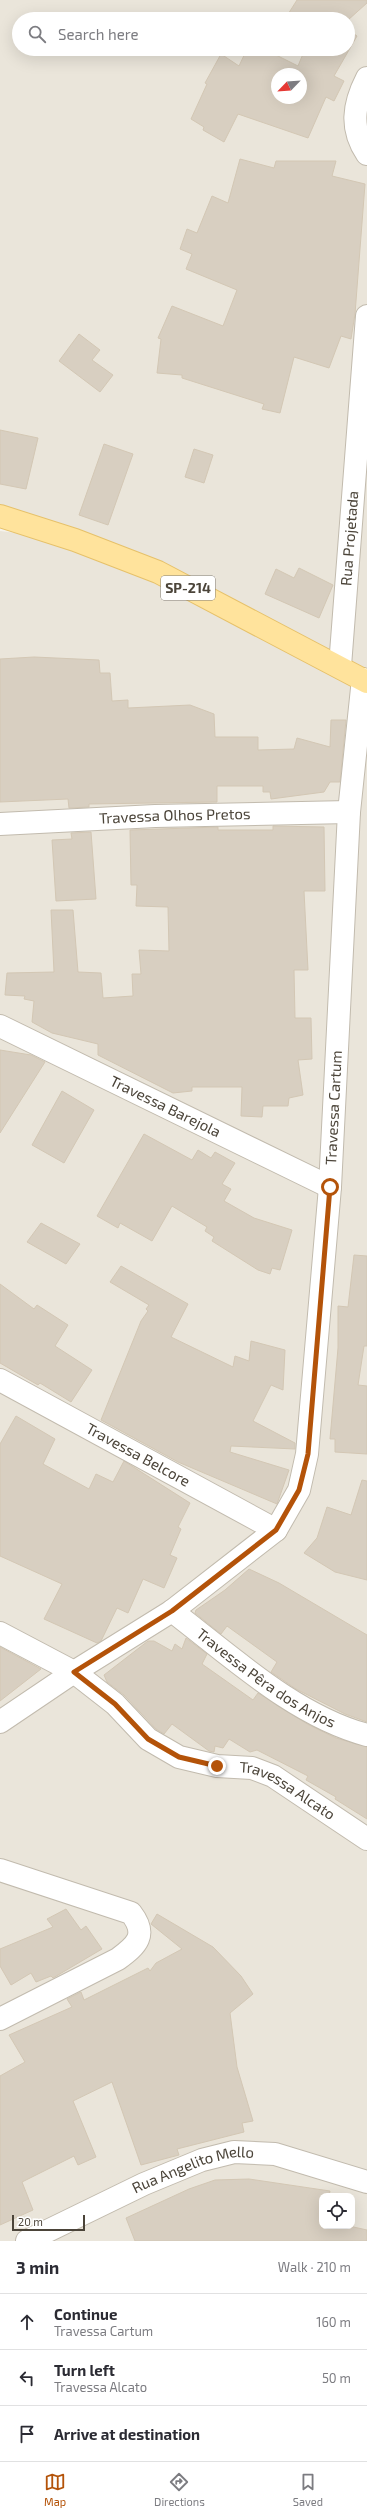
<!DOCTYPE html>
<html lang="en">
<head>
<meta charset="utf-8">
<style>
  body { margin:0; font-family:"Exo 2",sans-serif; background:#f2f2f3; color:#2b2b33 }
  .controls { position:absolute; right:12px; bottom:12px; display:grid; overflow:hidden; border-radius:8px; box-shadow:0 4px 16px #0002 }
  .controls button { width:36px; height:36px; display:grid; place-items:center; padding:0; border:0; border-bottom:1px solid #e1e1e2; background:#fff; color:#2b2b33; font:20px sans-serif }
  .compass { position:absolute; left:271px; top:68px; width:36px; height:36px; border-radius:50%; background:#fff; box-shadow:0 4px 16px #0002; rotate:245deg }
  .scale { position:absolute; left:12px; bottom:10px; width:73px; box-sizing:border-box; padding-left:4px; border:2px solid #4b4439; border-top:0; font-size:11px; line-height:14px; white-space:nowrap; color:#4b4439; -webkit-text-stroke:3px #fff; paint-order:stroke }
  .stop { position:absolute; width:12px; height:12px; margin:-9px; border:3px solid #b45309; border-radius:50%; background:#fff }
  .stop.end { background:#b45309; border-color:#fff; box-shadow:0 1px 4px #0008 }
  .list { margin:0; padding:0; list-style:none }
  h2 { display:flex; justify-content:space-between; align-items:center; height:52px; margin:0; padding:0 16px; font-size:17px }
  h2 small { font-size:13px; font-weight:400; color:#7c7c81 }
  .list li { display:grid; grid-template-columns:26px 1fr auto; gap:12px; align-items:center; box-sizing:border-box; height:56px; padding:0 16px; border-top:1px solid #e1e1e2 }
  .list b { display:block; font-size:15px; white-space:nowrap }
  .list p { margin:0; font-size:13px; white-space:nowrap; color:#7c7c81 }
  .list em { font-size:13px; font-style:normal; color:#7c7c81 }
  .icon { flex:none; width:22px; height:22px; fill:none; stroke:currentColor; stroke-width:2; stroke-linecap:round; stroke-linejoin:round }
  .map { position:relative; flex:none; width:367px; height:2241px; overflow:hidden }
  .search { position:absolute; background:#fff; box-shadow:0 4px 16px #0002; left:12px; right:12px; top:12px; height:44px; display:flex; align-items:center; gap:10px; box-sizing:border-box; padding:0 14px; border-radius:22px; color:#7c7c81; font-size:15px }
  .sheet { height:220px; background:#fff }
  nav { display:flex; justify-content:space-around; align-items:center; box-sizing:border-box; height:56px; border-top:1px solid #e1e1e2; background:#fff; font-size:11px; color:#7c7c81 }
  nav a { display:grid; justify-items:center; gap:2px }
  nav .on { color:#b45309 }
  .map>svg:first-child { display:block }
  .residential { fill:#eae5da; fill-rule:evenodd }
  .building { fill:#d8cfc1; stroke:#d3c7b4; fill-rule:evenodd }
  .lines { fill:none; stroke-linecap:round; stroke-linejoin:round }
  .minor-casing { stroke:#c2bbae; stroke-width:24 }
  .primary-casing { stroke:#e6c16a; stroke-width:24 }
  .minor { stroke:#fff; stroke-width:22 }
  .primary { stroke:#ffe39c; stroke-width:22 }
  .route { stroke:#b45309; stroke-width:5 }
  .labels { text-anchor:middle; stroke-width:3.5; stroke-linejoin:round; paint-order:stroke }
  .shield { fill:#fff; stroke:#817c74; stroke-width:1 }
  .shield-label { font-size:14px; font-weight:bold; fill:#4b4439 }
  .street-label { font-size:15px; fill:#4b4439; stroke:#fff }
</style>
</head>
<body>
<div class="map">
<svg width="367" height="2241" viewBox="0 0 367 2241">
  <rect width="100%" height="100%" fill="#f6f3ec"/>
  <path class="residential" d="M0,0H367V2241H0V531L51,537L0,514ZM19,19H348V49H19ZM277,74H301V98H277ZM322,2196H352V2226H322Z"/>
  <g class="building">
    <path d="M297,0H367V3L348,20L285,19Z"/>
    <path d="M348,30L357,36L334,76L344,81L334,101L326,97L308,138L238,114L224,142L203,130L204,127L191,119L207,84L205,83L221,54L239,66L247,49H264L298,66L305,49H348ZM277,74H301V98H277Z"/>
    <path d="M240,159L274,168L276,161H336L332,176L365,184L355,314L351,339L341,336L329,368L294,357L280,413L262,409L264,404L182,378V375L157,373L161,339L158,338L172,306L223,326L237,290L186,269L192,254L180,249L187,229L197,233L212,196L228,203Z"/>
    <path d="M79,334L100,350L92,360L113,375L100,392L59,361Z"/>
    <path d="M0,430L38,438L26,489L0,484Z"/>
    <path d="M104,444L133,454L108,525L79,515Z"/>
    <path d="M194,449L213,455L204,483L185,477Z"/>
    <path d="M299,568L333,585L319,618L265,594L276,569L294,578Z"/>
    <path d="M34,657L99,660L100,673H110L112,701L128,700V708L190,705L214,714L215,737H258V750L294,749L297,738L330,747L331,720H346L340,782H330L324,792L271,799L270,792H263V786H217V802L89,804V807L69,808L68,799L0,802V659Z"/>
    <path d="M273,826L324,827L325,891H304L308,970H294L295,1018H311L312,1059L298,1060L303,1095L289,1098L288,1106H263L262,1117L241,1116L242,1087H192V1091L173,1093L98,1055V1044L52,1033L32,1022L34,1001L24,999L25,996L5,995L7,973L54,972L51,910H73L78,972L101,973L103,998L133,996L132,974H141L139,950L169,951L168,907L136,906L137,885H131L130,830L218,827V830H273Z"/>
    <path d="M91,832L96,899L56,901L52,840L72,839L71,833Z"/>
    <path d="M0,1050L31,1055L45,1062L0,1133Z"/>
    <path d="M62,1091L94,1110L64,1163L32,1145Z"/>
    <path d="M144,1134L192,1160L198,1150L211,1158L215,1152L235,1163L222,1184L231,1189L224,1201L254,1218L292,1230L280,1270L272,1268L270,1274L258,1270L212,1241L214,1237L205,1231L207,1227L172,1206L152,1241L120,1223L118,1228L97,1216Z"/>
    <path d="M41,1223L80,1244L66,1264L27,1242Z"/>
    <path d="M354,1255L367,1256V1346H364L358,1385L367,1386V1454L335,1452V1439H330L338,1348V1306L348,1307Z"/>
    <path d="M121,1266L188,1304L171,1337L233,1367L235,1356L249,1361L251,1341L285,1350L283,1390L271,1385L253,1421L295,1443V1449L231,1446L230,1452L289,1470L277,1504L178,1462L101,1420L141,1321L148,1311L146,1309L149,1305L110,1282Z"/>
    <path d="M0,1284L34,1309L37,1305L68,1325L55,1346L92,1370L71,1402L40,1383L38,1385L0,1363Z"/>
    <path d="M16,1416L55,1439L43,1464L89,1489L96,1474L113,1482L124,1461L190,1503L178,1527L181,1529L170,1555L177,1558L164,1588L143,1579L128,1613L117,1608L101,1641L97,1643L44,1619L62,1584L0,1556V1444Z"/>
    <path d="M362,1480L367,1481V1580L335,1572L304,1553L317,1538L327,1507L351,1515Z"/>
    <path d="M249,1569L279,1583L367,1635V1722L345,1714L296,1689L271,1672L277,1662L227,1626L221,1634L195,1613L196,1610L225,1590Z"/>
    <path d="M186,1638L207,1654L202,1664L253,1700L258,1693L309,1725L336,1738L367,1747V1819L335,1799L336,1797L306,1780L308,1776L257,1750L250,1752L229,1739L223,1748L215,1746L214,1752L209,1751L172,1724L164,1734L156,1729L124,1695L107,1682L104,1675L148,1641H154L172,1651L175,1644L182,1649Z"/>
    <path d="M0,1647L41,1669L0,1701Z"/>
    <path d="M66,1909L81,1930L86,1926L102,1949L53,1978L51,1976L36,1982L31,1973L11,1985L0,1966V1949L53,1927L47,1919Z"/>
    <path d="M157,1914L213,1947L241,1976L253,1994L230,2013L237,2067L253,2121L242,2123L244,2132L177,2149L179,2155L141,2165L112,2082L73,2101L96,2157L78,2165L74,2156L22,2182L33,2210L0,2225V2076L25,2062L9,2035L72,2007L67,1999L81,1992L84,2000L148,1968L150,1971L156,1963L182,1949L151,1924Z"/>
    <path d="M249,2179L330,2191L329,2196H322V2226H349L367,2230V2241H135L126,2218L189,2189L215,2180Z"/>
  </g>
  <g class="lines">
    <g class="minor-casing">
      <g id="minor">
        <path d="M367,78C353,105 350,129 367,154"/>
        <path id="s1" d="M340,666L367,316"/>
        <path id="s2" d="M0,824L155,816L349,812"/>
        <path id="s3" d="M0,1026L330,1187"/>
        <path id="s4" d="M0,1380L276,1530"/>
        <path id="s5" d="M172,1611C231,1656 295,1716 367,1735"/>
        <path id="s6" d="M0,1633L74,1672L115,1704L148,1739L179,1757L217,1766L252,1768L273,1776L367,1839"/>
        <path id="s7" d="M0,1722L74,1672L172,1611L276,1530L299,1490L307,1454L330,1187L349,812L363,679"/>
        <path d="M0,1870L131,1913C148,1935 137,1945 118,1959L0,2019"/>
        <path id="s8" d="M27,2241L144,2184L202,2160L234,2152L275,2154L367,2182"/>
      </g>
    </g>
    <g class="primary-casing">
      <path id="primary" d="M0,516L75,540L158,572L367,682"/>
    </g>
    <use href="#minor" class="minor"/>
    <use href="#primary" class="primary"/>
  </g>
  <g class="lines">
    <path class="route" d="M217,1766L179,1757L148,1739L115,1704L74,1672L172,1611L276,1530L299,1490L308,1454L330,1187"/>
  </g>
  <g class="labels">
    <rect class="shield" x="161" y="576" width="54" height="24" rx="3"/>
    <g class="shield-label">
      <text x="188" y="593">SP-214</text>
    </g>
    <g class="street-label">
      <text dy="5" stroke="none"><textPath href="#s1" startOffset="128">Rua Projetada</textPath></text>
      <text dy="5" stroke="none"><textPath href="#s2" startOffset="175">Travessa Olhos Pretos</textPath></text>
      <text dy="5" stroke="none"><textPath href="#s3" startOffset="184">Travessa Barejola</textPath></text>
      <text dy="5" stroke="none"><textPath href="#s7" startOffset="767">Travessa Cartum</textPath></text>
      <text dy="5" stroke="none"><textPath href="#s4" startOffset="157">Travessa Belcore</textPath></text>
      <text dy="5" stroke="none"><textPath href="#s5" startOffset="116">Travessa Pêra dos Anjos</textPath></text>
      <text dy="5" stroke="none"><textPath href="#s6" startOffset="335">Travessa Alcato</textPath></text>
      <text dy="5" stroke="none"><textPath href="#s8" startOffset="182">Rua Angelito Mello</textPath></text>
    </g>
  </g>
</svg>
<div class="controls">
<button><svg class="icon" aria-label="locate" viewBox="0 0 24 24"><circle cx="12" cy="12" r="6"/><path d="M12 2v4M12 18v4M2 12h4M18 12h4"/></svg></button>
</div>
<svg class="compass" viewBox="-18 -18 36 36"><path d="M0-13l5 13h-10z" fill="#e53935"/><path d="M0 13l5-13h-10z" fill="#7c7c81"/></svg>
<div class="scale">20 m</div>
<div class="stop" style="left:330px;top:1187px"></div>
<div class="stop end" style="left:217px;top:1766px"></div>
<div class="search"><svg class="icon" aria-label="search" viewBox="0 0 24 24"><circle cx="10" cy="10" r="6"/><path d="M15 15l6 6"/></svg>Search here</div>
</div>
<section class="sheet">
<h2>3 min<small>Walk · 210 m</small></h2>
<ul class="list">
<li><svg class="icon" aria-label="ahead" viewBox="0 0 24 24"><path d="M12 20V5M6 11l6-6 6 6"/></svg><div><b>Continue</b><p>Travessa Cartum</p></div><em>160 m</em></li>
<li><svg class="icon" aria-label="left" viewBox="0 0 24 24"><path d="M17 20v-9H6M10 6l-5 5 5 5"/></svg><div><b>Turn left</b><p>Travessa Alcato</p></div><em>50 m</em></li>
<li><svg class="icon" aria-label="arrive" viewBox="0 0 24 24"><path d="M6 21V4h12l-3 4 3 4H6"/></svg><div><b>Arrive at destination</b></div></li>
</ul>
</section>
<nav>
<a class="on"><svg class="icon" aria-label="map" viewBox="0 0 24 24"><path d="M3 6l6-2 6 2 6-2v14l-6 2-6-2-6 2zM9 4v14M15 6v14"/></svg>Map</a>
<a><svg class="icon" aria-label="directions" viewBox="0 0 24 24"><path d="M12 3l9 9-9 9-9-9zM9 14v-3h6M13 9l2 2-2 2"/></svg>Directions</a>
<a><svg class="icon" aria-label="saved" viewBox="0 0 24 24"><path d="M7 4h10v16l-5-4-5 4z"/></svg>Saved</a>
</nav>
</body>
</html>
